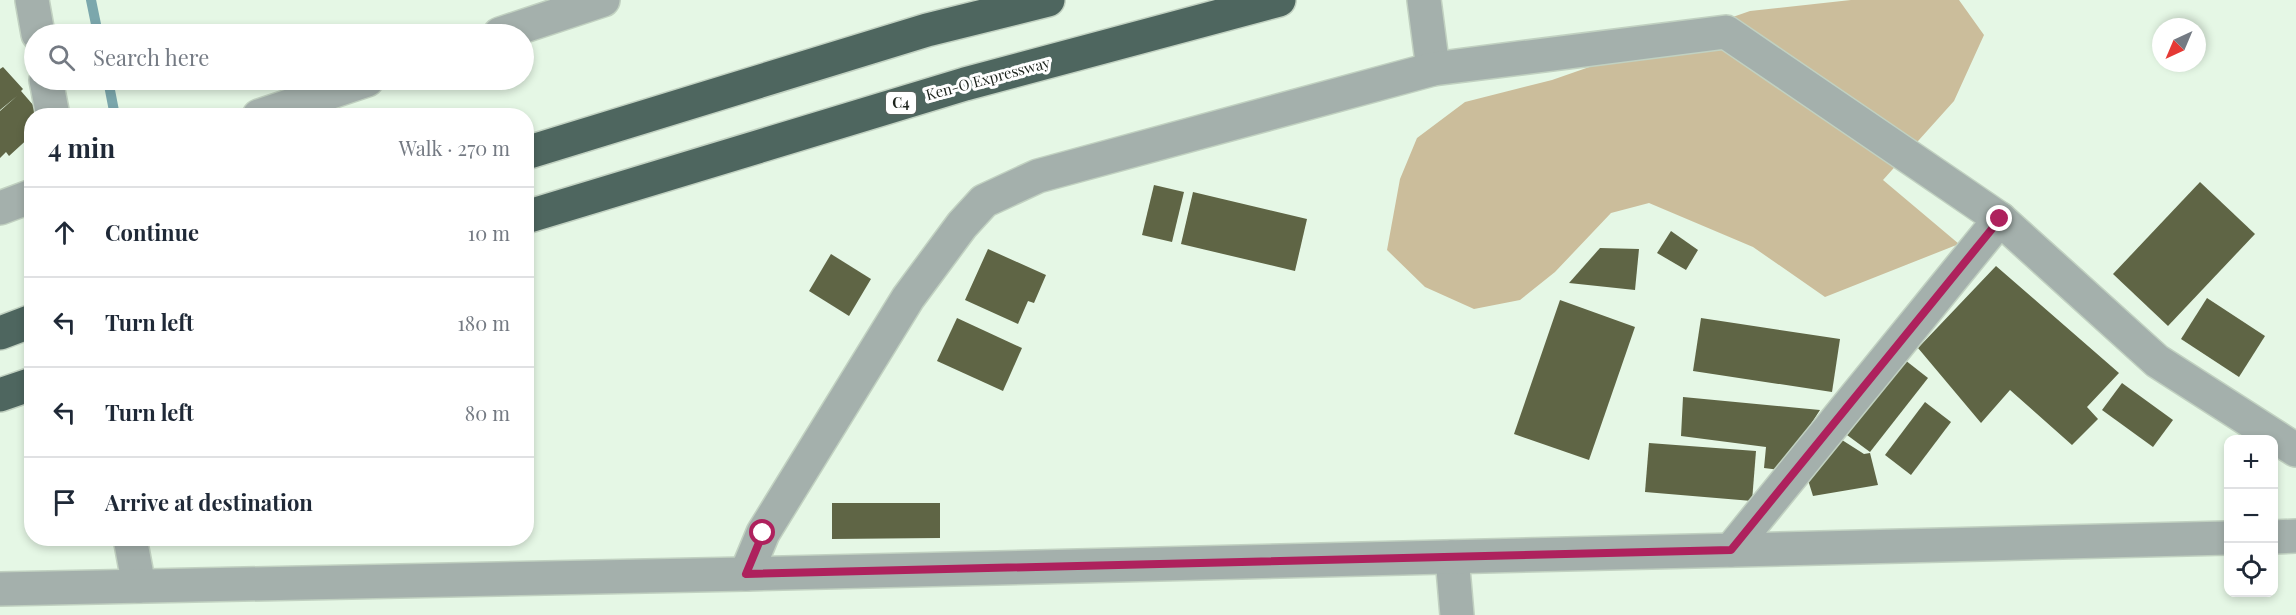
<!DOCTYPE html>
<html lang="en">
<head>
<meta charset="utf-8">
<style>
  body { margin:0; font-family:"Playfair Display",serif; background:#f6f6f7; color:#1f2937 }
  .controls { position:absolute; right:18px; bottom:18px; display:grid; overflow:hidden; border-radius:12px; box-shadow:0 3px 9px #0003 }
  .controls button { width:54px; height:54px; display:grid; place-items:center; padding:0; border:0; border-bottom:2px solid #e0e1e3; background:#fff; color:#1f2937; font:30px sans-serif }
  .compass { position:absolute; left:2152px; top:18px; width:54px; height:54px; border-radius:50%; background:#fff; box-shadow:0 3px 9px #0003; rotate:224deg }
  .stop { position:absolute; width:18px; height:18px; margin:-14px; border:4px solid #ae215d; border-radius:50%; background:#fff }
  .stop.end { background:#ae215d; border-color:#fff; box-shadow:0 2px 6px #0008 }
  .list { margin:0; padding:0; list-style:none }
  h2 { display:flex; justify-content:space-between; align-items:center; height:78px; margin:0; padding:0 24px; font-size:26px }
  h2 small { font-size:20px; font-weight:400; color:#747a83 }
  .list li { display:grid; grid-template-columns:39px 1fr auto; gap:18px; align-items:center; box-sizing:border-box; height:90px; padding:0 24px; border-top:2px solid #e0e1e3 }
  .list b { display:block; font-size:22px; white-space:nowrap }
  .list em { font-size:20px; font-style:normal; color:#747a83 }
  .icon { flex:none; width:33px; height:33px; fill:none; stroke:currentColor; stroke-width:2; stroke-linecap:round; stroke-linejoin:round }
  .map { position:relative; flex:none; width:2296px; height:615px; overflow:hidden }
  .search { position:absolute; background:#fff; box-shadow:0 3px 9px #0003; left:24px; top:24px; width:510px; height:66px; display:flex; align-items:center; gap:15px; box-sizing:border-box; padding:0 21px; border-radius:33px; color:#747a83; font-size:22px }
  .panel { position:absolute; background:#fff; box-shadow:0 3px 9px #0003; left:24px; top:108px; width:510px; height:438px; border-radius:24px }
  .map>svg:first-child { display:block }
  .forest { fill:#cbbd9b }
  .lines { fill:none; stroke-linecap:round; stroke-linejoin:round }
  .stream { stroke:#7ba7ac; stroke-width:10 }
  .building { fill:#5f6545 }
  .minor-casing { stroke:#c1d1c1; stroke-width:36 }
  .highway-casing { stroke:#c1d1c1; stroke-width:36 }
  .minor { stroke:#a4b0ac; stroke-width:33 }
  .highway { stroke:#4e665f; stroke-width:33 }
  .route { stroke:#ae215d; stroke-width:8 }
  .labels { text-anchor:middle; stroke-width:6; stroke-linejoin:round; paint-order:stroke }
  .shield { fill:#fff; stroke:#606560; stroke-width:1.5 }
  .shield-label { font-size:14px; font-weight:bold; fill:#1c231c }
  .street-label { font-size:15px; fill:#1c231c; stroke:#fff }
</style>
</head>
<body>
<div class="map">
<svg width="2296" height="615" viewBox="0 0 2296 615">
  <rect width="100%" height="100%" fill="#e5f7e5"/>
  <path class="forest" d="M1851,0H1959L1984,35L1954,101L1883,180L1959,244L1825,297L1753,247L1649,203L1611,213L1555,272L1520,300L1474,309L1425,287L1387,250L1400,179L1417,138L1465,102L1552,80L1750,11Z"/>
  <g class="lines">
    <g class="stream">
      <path d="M91,0L98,34"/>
      <path d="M108,80L115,116"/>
    </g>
  </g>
  <g class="building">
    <path d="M3,67L23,89L21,91L40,113L32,116V135L9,156L6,152L0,158V111L17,96L0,110V69Z"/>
    <path d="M2200,182L2255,234L2168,326L2113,274Z"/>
    <path d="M1154,185L1184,192L1172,242L1142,235Z"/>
    <path d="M1193,192L1307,219L1295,271L1181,244Z"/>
    <path d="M1671,231L1698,250L1686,270L1657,253Z"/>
    <path d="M1600,248L1639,249L1635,290L1569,283Z"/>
    <path d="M988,249L1046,275L1034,303L1028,301L1018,324L965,300Z"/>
    <path d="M831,254L871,279L849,316L809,291Z"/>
    <path d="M1996,266L2119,373L2087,407L2098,419L2072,445L2010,390L1981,423L1918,348Z"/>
    <path d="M2207,298L2265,336L2239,377L2181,339Z"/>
    <path d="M1560,300L1635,327L1589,460L1514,434Z"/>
    <path d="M957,318L1022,348L1003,391L937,361Z"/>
    <path d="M1701,318L1840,339L1832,392L1693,371Z"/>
    <path d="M1905,360L1928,378L1870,452L1847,435Z"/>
    <path d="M2122,383L2173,420L2153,447L2102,410Z"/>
    <path d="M1683,397L1820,410L1781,470L1764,468L1766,447L1681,436Z"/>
    <path d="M1925,402L1951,422L1911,475L1885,455Z"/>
    <path d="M1842,440L1864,454L1870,453L1878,485L1813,496L1808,480Z"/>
    <path d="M1649,443L1756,451L1752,501L1645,492Z"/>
    <path d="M832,503H940V538L832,539Z"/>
  </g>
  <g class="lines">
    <g class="minor-casing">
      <g id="minor">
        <path d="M32,0L38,34"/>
        <path d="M1424,0L1433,69"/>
        <path d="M500,34L603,0"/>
        <path d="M46,80L53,116"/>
        <path d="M259,116L367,80"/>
        <path d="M0,208L32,196"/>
        <path d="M2274,537L2296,536"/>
        <path d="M130,538L139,586"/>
        <path d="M1731,550L2000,219"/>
        <path d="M1452,557L1457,615"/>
        <path d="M746,574L763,533L908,298L962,225L984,201L1038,176L1433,69L1726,32L2000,219L2157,361L2296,450"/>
        <path d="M0,589L746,574L2228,538"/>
      </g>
    </g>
    <g class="highway-casing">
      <g id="highway">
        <path d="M526,153L927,30L1048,0"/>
        <path d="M526,217L965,84L1279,0"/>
        <path d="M0,333L32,321"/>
        <path d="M0,395L32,384"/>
      </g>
    </g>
    <use href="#minor" class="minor"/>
    <use href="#highway" class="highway"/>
  </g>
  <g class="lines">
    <path class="route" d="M763,533L746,574L1731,550L2000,219"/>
  </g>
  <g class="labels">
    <rect class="shield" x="886" y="92" width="30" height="22" rx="4.5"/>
    <g class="shield-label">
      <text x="901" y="108">C4</text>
    </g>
    <g class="street-label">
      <text transform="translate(988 79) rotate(-15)" y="5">Ken-O Expressway</text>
    </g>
  </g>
</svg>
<div class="controls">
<button>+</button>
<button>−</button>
<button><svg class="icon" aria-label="locate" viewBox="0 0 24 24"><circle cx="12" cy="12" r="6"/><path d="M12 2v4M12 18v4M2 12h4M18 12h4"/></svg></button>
</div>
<svg class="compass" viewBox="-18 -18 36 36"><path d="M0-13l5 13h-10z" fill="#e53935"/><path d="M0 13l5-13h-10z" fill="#747a83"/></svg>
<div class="stop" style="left:763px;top:533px"></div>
<div class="stop end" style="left:2000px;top:219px"></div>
<div class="search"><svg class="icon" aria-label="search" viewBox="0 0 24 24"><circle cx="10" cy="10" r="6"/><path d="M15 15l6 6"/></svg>Search here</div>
<section class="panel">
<h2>4 min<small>Walk · 270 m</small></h2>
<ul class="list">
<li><svg class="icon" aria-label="ahead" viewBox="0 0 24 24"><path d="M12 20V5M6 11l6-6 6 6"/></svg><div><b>Continue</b></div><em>10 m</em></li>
<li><svg class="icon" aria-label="left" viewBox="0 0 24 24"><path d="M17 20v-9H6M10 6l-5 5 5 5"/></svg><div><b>Turn left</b></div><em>180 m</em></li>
<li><svg class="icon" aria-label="left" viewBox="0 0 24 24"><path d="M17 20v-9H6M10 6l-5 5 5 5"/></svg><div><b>Turn left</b></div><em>80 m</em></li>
<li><svg class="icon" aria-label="arrive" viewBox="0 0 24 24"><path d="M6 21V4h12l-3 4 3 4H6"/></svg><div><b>Arrive at destination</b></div></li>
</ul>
</section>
</div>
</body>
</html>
